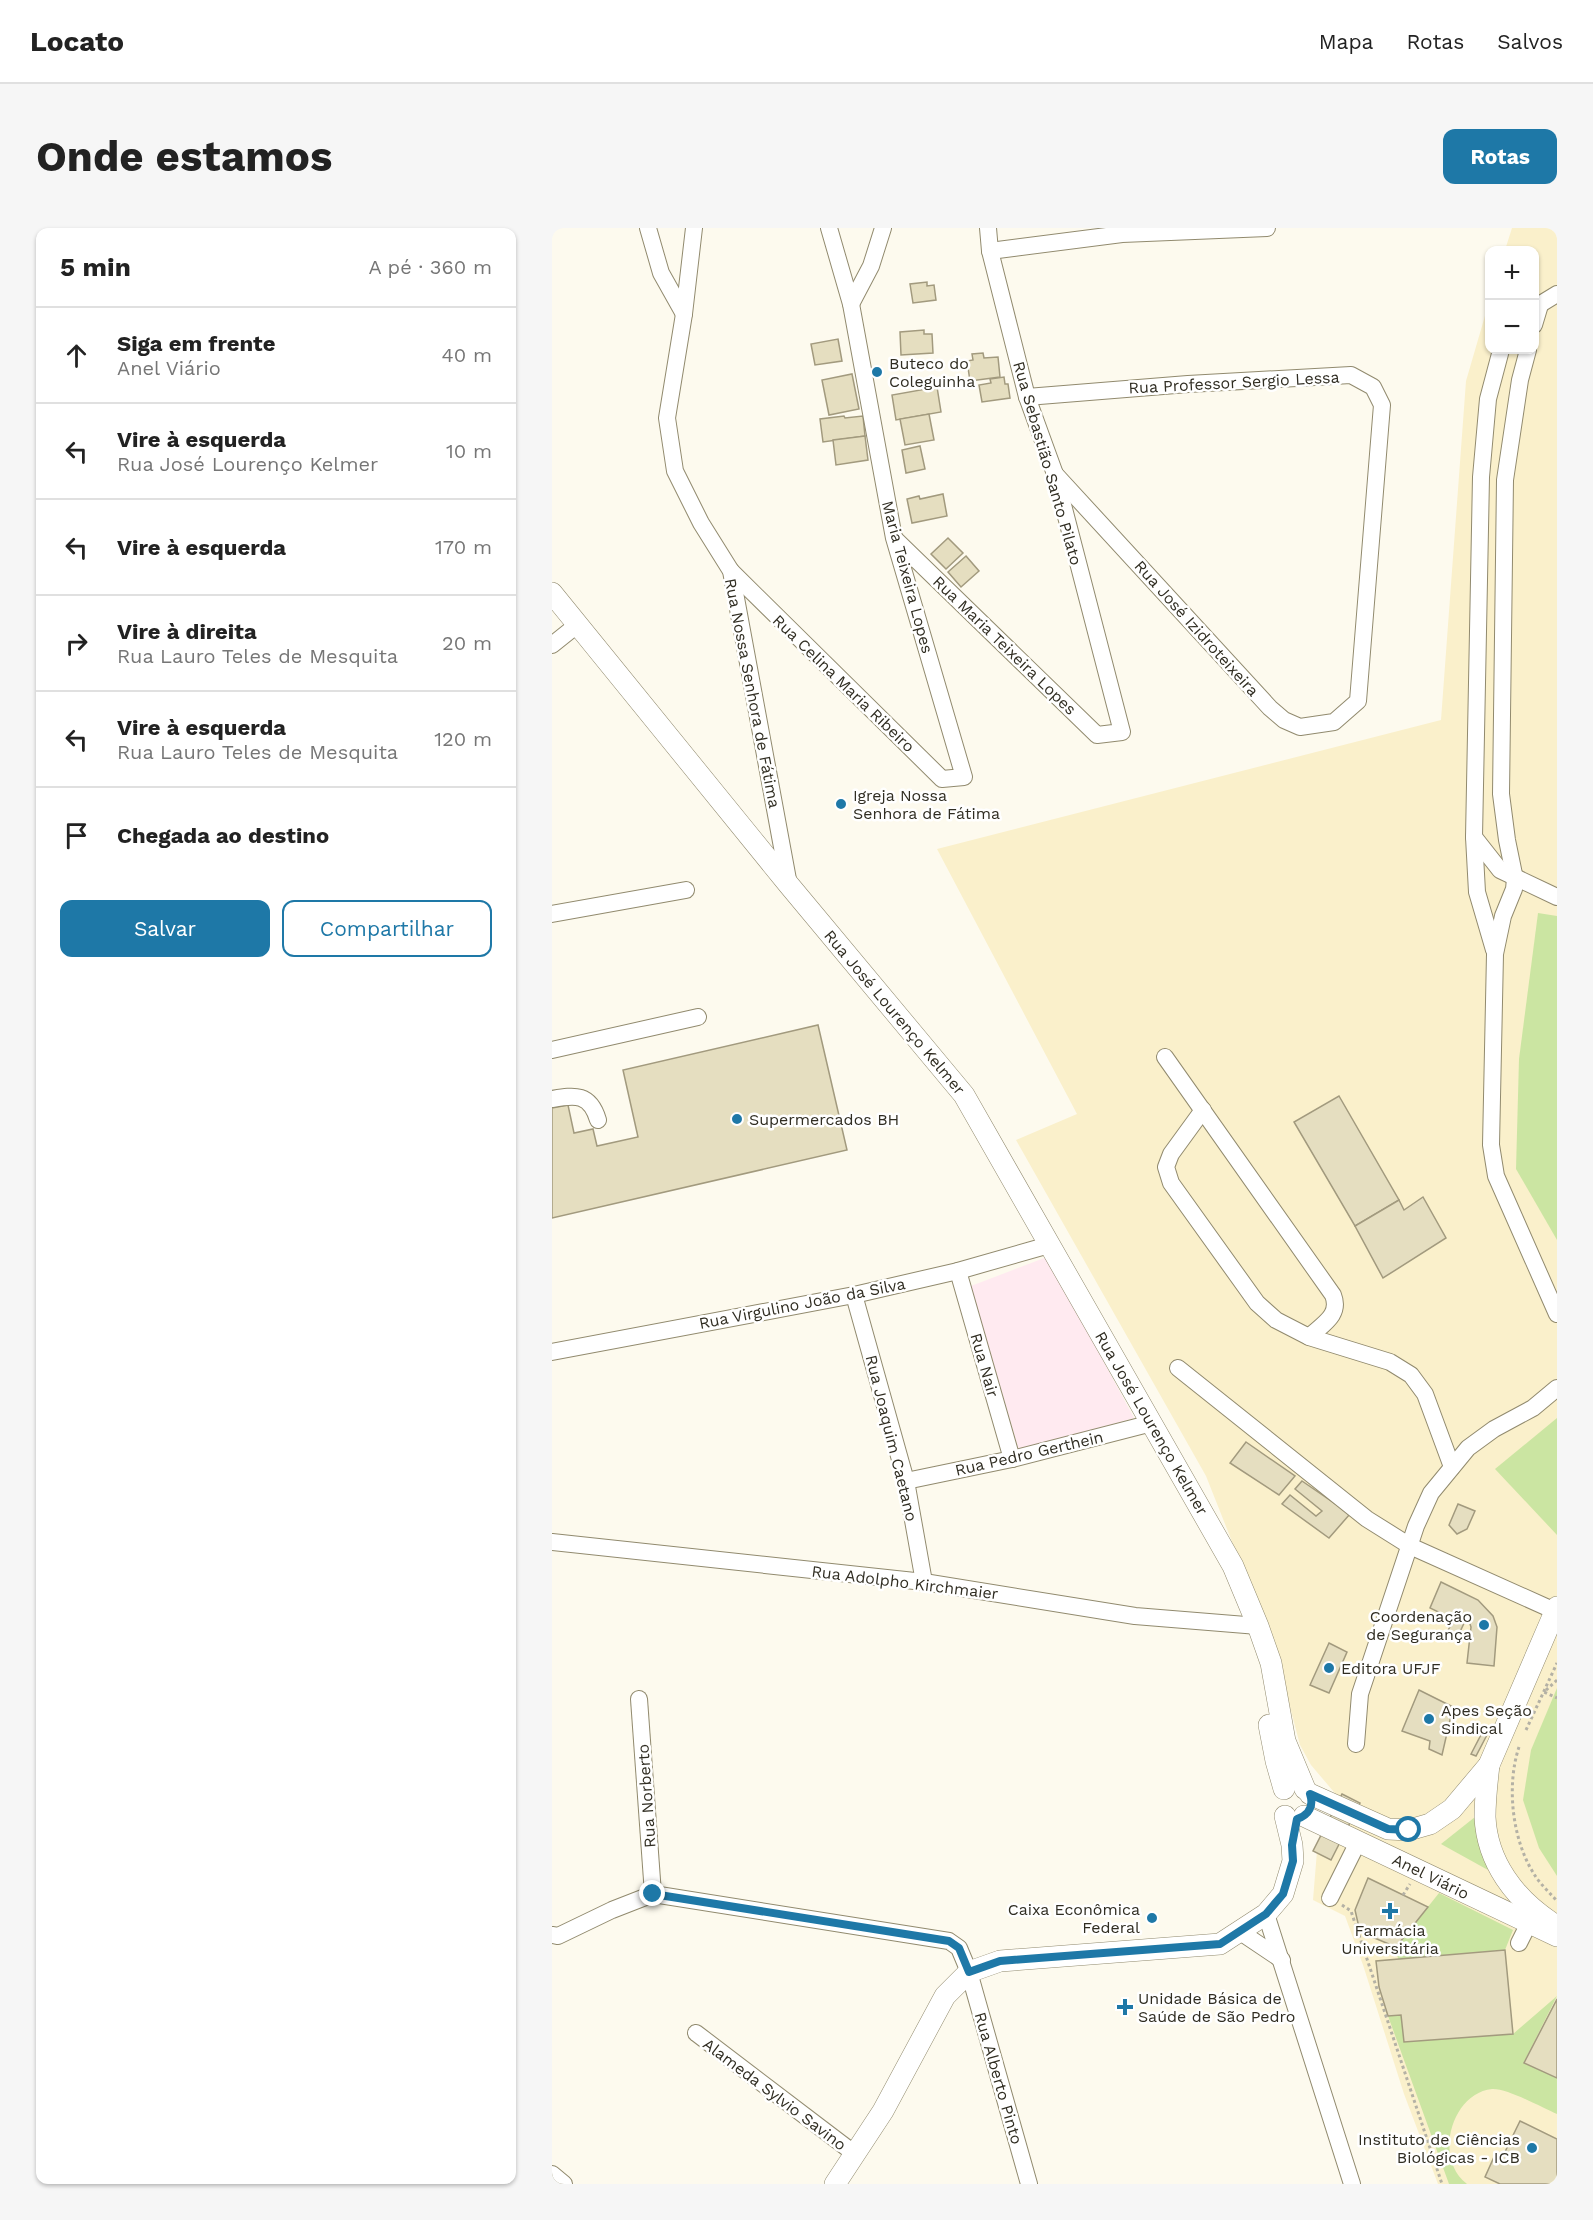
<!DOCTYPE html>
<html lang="pt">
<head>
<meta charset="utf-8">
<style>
  body { margin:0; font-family:"Work Sans",sans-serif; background:#f6f6f6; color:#222 }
  .controls { position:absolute; right:18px; top:18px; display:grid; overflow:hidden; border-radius:12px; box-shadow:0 2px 4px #0004 }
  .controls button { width:54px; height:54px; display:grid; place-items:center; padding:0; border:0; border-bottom:2px solid #e0e0e0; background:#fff; color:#222; font:30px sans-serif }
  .stop { position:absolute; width:18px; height:18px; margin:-14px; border:4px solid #1e78a7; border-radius:50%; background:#fff }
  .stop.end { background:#1e78a7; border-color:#fff; box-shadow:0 2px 6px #0008 }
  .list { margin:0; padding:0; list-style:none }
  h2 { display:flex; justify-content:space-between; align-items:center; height:78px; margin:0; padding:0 24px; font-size:26px }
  h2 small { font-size:20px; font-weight:400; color:#767676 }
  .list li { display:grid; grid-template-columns:39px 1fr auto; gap:18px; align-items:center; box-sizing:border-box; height:96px; padding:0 24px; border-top:2px solid #e0e0e0 }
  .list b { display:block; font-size:22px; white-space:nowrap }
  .list p { margin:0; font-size:20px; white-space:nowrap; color:#767676 }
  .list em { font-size:20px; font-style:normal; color:#767676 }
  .actions { display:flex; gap:12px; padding:18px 24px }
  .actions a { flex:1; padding:14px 0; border:2px solid #1e78a7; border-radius:12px; text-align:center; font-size:21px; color:#1e78a7 }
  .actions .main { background:#1e78a7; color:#fff }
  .icon { flex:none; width:33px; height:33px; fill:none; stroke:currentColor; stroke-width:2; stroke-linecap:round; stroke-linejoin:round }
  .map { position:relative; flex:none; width:1005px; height:1956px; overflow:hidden; border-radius:12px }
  header { display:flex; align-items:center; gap:36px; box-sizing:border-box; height:84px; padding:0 30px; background:#fff; border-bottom:2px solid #e0e0e0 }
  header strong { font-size:28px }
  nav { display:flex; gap:33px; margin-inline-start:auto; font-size:21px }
  .intro { display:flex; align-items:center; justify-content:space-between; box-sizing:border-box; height:144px; padding:0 36px }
  h1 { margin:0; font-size:42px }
  .button { padding:15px 27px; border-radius:12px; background:#1e78a7; color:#fff; font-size:21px; font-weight:700 }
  main { display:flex; gap:36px; padding:0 36px }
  aside { flex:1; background:#fff; border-radius:12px; box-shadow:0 2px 4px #0004 }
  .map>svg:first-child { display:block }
  .commercial { fill:#ffeaf0 }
  .built { fill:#faf0cb }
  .green { fill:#cbe5a2 }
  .building { fill:#e5dec0; stroke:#a29a7e; stroke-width:1.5 }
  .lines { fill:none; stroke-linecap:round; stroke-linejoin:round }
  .minor-casing { stroke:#918a6e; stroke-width:18 }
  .major-casing { stroke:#918a6e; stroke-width:22 }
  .path { stroke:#b4b1a5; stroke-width:3; stroke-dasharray:3 3; stroke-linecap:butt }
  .minor { stroke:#fff; stroke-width:16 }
  .major { stroke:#fff; stroke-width:21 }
  .route { stroke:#1e78a7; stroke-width:8 }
  .poi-dot { fill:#1e78a7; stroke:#fff; stroke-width:2 }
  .labels { text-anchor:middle; stroke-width:5; stroke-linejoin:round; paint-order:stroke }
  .poi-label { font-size:16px; fill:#302d22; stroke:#fff; text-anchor:start }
  .street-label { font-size:16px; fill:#302d22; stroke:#fff }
</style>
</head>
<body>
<header>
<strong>Locato</strong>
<nav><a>Mapa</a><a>Rotas</a><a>Salvos</a></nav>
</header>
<div class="intro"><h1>Onde estamos</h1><a class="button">Rotas</a></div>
<main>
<aside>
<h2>5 min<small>A pé · 360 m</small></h2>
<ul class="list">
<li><svg class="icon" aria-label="ahead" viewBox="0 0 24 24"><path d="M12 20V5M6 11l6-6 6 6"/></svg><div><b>Siga em frente</b><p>Anel Viário</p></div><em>40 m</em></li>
<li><svg class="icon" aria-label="left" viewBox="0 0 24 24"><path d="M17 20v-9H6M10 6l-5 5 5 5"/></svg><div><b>Vire à esquerda</b><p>Rua José Lourenço Kelmer</p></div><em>10 m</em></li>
<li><svg class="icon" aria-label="left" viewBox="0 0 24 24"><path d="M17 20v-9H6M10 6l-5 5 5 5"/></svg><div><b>Vire à esquerda</b></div><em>170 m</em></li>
<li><svg class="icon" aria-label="right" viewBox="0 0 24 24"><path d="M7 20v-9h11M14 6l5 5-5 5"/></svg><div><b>Vire à direita</b><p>Rua Lauro Teles de Mesquita</p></div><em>20 m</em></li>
<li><svg class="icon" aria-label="left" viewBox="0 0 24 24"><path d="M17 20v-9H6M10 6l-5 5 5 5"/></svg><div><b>Vire à esquerda</b><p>Rua Lauro Teles de Mesquita</p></div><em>120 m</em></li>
<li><svg class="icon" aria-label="arrive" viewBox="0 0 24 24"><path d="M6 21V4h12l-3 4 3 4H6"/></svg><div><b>Chegada ao destino</b></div></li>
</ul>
<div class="actions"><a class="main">Salvar</a><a>Compartilhar</a></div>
</aside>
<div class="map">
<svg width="1005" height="1956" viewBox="0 0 1005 1956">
  <rect width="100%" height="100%" fill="#fdfaee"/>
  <path class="commercial" d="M495,1029L582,1190L467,1222L419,1058Z"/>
  <path class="built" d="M960,0H1005V1956H886L852,1866L811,1737L793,1688L761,1672L765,1623L787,1570L759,1537L748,1517L723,1422L654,1248L464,912L525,886L385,621L889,492L914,153L937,74L938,122H982V22H953Z"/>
  <g class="green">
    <path d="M986,685L1005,688V1012L964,941L967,831Z"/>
    <path d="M1005,1190V1307L943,1241Z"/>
    <path d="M1005,1460V1648L987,1620L971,1572L979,1522Z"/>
    <path d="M923,1589L936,1642L889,1616Z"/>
    <path d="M887,1665L961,1702L953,1722L846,1731L844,1719Z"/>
    <path d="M1005,1768L972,1834L1005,1850V1886C991,1880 955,1860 940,1861C900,1865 881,1930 915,1956H897L836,1788L849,1787L852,1814L961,1806Z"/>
  </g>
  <g class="building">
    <path d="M375,54V58L382,57L384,72L361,75L358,56Z"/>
    <path d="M372,102V106H380L381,125L349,127L348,104Z"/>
    <path d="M286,111L290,133L263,137L259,116Z"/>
    <path d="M431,125L432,130L446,129L448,149L418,153L415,133L421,132L420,126Z"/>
    <path d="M300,146L307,181L277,187L270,152Z"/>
    <path d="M452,149L453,156H456L458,170L430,174L427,157L439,155L438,151Z"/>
    <path d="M385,159L389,184L344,192L340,167Z"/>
    <path d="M377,186L382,212L353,217L348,191Z"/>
    <path d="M292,188L293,190L311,188L313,208L271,214L268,191Z"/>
    <path d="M313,208L316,232L284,237L281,212Z"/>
    <path d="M368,218L373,241L354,245L350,222Z"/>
    <path d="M391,266L395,288L360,295L355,271L367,268L368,271Z"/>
    <path d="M396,310L411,325L394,341L379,326Z"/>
    <path d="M414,328L427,343L409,359L396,344Z"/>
    <path d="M266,797L295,922L0,990V880L16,877L22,905L41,901L45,918L86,909L71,842Z"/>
    <path d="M787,868L847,972L803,998L742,894Z"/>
    <path d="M871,969L894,1010L831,1050L803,998L847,972L852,982Z"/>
    <path d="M694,1214L743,1248L727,1267L678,1235Z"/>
    <path d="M750,1253L798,1286L777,1310L730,1276L738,1267L764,1288L770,1283L743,1261Z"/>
    <path d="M906,1276L923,1283L915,1301L905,1306L897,1297Z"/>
    <path d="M889,1354L926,1372L941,1388L945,1399L942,1438L915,1435L919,1399L917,1393L914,1391L906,1408L896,1403L901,1391L878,1380Z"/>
    <path d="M777,1415L795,1424L777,1465L758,1457Z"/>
    <path d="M867,1462L901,1479L890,1527L877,1521L878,1513L850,1503Z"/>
    <path d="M931,1503L936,1505L924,1528L919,1526Z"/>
    <path d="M790,1566L808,1575L779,1632L761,1623Z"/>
    <path d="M816,1650L876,1679L844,1719L808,1704L803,1682Z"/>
    <path d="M953,1722L961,1806L852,1814L849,1787L836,1788L827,1759L824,1733Z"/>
    <path d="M1005,1771V1850L972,1835Z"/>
    <path d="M968,1893L1005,1911V1956H948L933,1949L942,1929L949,1932Z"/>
  </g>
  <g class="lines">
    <g class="minor-casing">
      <g id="minor">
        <path d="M96,0L109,45L132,86"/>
        <path d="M142,0L132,86L115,190L123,243L149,295L179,343L237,657"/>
        <path d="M438,23L570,6L715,0"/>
        <path d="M299,76L319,38L331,0"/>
        <path d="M982,80L1005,66"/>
        <path d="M982,97L988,77"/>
        <path d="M976,122L968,152L953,252L949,566L955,612L963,651L962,661L951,688L943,726L939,917L944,948L1005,1086"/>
        <path d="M475,169L636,156L799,147L821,159L830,177L806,473L782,494L748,499L732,492L718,480L503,246"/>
        <path d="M344,312L545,507L570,504L503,246L475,169L438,23L436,0"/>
        <path d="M179,343L390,551L412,549L342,310L299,76L277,0"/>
        <path d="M0,417L25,397"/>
        <path d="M922,609L948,642L1005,669"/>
        <path d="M0,686L134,662"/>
        <path d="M942,722L925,664L922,609L929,249L936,171L949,122"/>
        <path d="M0,822L146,789"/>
        <path d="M613,829L781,1067C789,1087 771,1096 757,1109"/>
        <path d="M0,871C23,867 38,865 46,892"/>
        <path d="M651,882L619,926L614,939L619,955L705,1075L724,1092L757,1109L838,1134L859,1147L873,1166L900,1239"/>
        <path d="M406,1043L460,1231"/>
        <path d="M302,1067L354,1253L372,1354"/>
        <path d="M0,1124L302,1067L406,1043L497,1017"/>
        <path d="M626,1140L815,1291L858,1318L1003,1383"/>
        <path d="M354,1253L460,1231L600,1195"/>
        <path d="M0,1314L372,1354L583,1388L706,1398"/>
        <path d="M87,1471L101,1666"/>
        <path d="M804,1516L808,1466L864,1298L879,1265L916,1220L942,1201L981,1180L1005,1160"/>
        <path d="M778,1670L802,1622"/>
        <path d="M714,1686L800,1956"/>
        <path d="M687,1703L730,1732"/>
        <path d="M0,1707L6,1708L60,1682L101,1666L397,1713L407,1720L417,1744L477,1956"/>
        <path d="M967,1715L977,1695"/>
        <path d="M144,1805L303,1926"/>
        <path d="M0,1946L12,1956"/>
      </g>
    </g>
    <g class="major-casing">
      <g id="major">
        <path d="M0,365L237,657L412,867L681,1338L706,1398L719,1435L733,1513L753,1561"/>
        <path d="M717,1497L724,1533L732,1561"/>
        <path d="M937,1537C935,1554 933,1572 933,1589C935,1634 963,1671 1000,1695"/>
        <path d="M758,1566L836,1601L857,1602L878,1596L900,1581L937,1537L1005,1379"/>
        <path d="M752,1588L1005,1708"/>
        <path d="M283,1956L331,1883L393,1768L417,1744L448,1733L668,1716L714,1686L731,1666L741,1633L740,1617L733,1588"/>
      </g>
    </g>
    <g class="path">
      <path d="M1005,1452L992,1464L1005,1470"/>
      <path d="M974,1502L1005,1435"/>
      <path d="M967,1519C954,1558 960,1614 984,1649C990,1658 998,1665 1005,1673"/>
      <path d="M851,1667L858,1656"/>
      <path d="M790,1677L799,1683L890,1956"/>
    </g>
    <use href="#minor" class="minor"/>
    <use href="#major" class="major"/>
  </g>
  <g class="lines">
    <path class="route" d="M101,1666L397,1713L407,1720L417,1744L448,1733L668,1716L714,1686L731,1666L741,1633L740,1617L745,1591C757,1587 762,1578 758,1566L836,1601L857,1602"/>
  </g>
  <g class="poi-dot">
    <circle cx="325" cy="144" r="6"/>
    <circle cx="289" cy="576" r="6"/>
    <circle cx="185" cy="891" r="6"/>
    <circle cx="932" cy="1397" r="6"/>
    <circle cx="777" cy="1440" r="6"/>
    <circle cx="877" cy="1491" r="6"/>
    <path d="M835 1674h6v6h6v6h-6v6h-6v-6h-6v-6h6z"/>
    <circle cx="600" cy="1690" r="6"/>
    <path d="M570 1770h6v6h6v6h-6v6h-6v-6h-6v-6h6z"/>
    <circle cx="980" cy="1920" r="6"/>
  </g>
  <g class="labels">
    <g class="poi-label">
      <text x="337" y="141">Buteco do<tspan x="337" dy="18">Coleguinha</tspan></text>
      <text x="301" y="573">Igreja Nossa<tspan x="301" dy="18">Senhora de Fátima</tspan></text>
      <text x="197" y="897">Supermercados BH</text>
      <text x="920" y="1394" text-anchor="end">Coordenação<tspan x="920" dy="18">de Segurança</tspan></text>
      <text x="789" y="1446">Editora UFJF</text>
      <text x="889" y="1488">Apes Seção<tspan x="889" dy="18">Sindical</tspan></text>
      <text x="588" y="1687" text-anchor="end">Caixa Econômica<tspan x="588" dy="18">Federal</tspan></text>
      <text x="838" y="1708" text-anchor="middle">Farmácia<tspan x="838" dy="18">Universitária</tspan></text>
      <text x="586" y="1776">Unidade Básica de<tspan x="586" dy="18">Saúde de São Pedro</tspan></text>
      <text x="968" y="1917" text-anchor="end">Instituto de Ciências<tspan x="968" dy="18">Biológicas - ICB</tspan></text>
    </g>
    <g class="street-label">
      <text transform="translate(682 154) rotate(-3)" y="6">Rua Professor Sergio Lessa</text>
      <text transform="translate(496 235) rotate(74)" y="6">Rua Sebastião Santo Pilato</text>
      <text transform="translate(356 349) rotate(75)" y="6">Maria Teixeira Lopes</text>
      <text transform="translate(645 400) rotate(48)" y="6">Rua José Izidroteixeira</text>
      <text transform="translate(453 417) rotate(44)" y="6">Rua Maria Teixeira Lopes</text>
      <text transform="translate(292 455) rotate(44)" y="6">Rua Celina Maria Ribeiro</text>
      <text transform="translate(201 465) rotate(79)" y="6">Rua Nossa Senhora de Fátima</text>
      <text transform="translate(343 784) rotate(50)" y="6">Rua José Lourenço Kelmer</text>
      <text transform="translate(250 1075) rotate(-11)" y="6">Rua Virgulino João da Silva</text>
      <text transform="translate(433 1137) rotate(74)" y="6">Rua Nair</text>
      <text transform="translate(600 1195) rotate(60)" y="6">Rua José Lourenço Kelmer</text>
      <text transform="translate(340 1210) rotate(76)" y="6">Rua Joaquim Caetano</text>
      <text transform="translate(477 1225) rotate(-13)" y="6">Rua Pedro Gerthein</text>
      <text transform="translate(353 1354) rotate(7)" y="6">Rua Adolpho Kirchmaier</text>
      <text transform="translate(94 1568) rotate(-94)" y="6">Rua Norberto</text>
      <text transform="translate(879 1648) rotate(26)" y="6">Anel Viário</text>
      <text transform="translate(447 1850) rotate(74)" y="6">Rua Alberto Pinto</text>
      <text transform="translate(223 1866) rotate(37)" y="6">Alameda Sylvio Savino</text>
    </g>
  </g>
</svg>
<div class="controls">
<button>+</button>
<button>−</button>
</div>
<div class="stop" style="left:857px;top:1602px"></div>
<div class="stop end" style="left:101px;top:1666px"></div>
</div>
</main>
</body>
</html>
